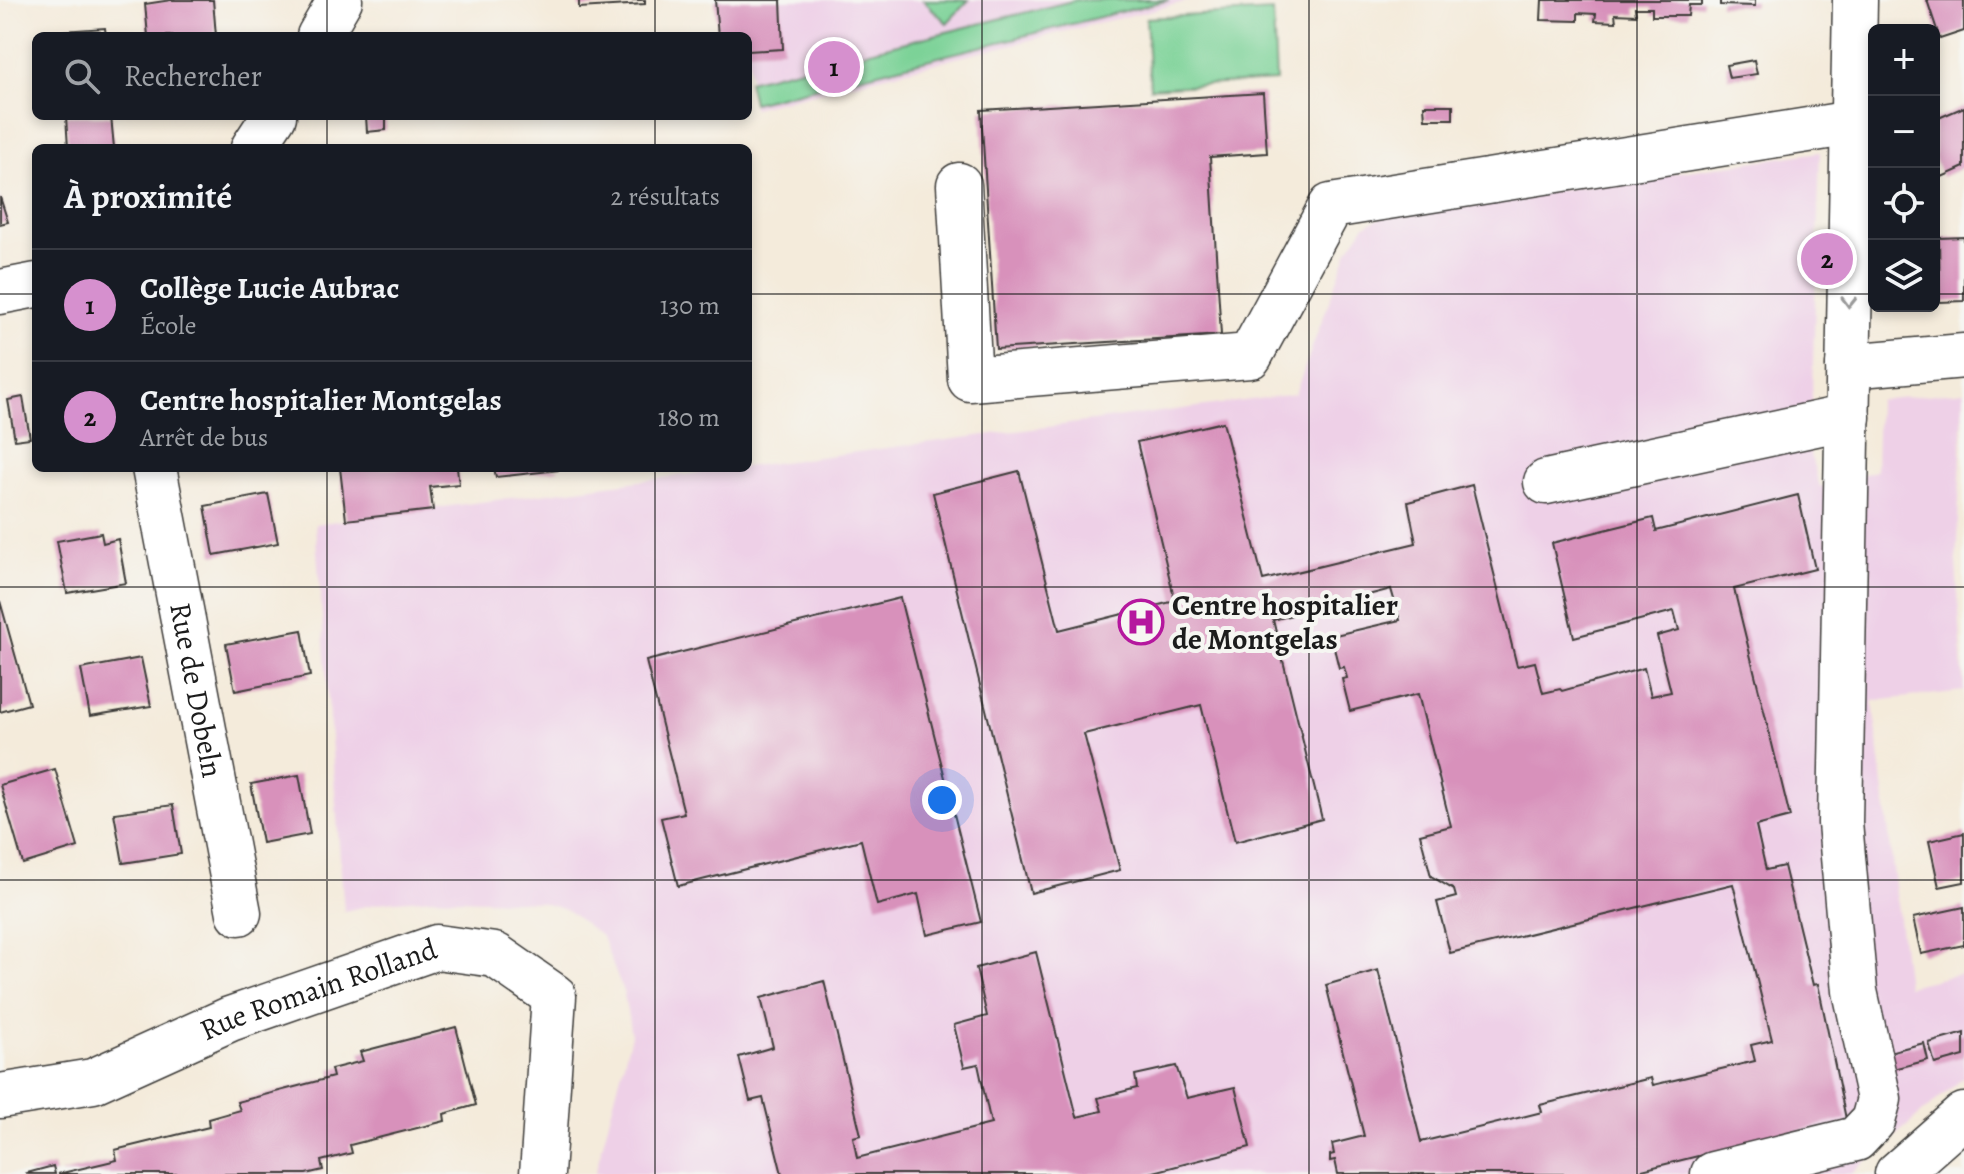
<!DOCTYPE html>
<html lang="fr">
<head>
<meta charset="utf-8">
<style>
  body { margin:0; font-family:Alegreya,serif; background:#20242c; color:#f1f3f6 }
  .controls { position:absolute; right:24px; top:24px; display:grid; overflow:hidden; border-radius:12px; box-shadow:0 4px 12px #0003 }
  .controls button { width:72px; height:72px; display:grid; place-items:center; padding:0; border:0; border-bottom:2px solid #363941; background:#171b24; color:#f1f3f6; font:40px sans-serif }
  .you { position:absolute; left:942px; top:800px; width:28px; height:28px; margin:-20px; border:6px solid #fff; border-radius:50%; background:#1a73e8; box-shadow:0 0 0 12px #1a73e833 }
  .badge { display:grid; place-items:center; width:52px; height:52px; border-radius:50%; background:#d690ce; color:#111; font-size:26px; font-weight:700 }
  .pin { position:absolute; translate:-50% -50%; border:4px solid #fff; box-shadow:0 2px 8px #0006 }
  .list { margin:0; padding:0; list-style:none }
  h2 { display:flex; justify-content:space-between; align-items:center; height:104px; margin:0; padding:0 32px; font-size:34px }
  h2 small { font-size:26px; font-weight:400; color:#9ea1a6 }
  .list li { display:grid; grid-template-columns:52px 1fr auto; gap:24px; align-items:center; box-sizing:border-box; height:112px; padding:0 32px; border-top:2px solid #363941 }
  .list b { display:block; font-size:30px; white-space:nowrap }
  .list p { margin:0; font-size:26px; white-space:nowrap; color:#9ea1a6 }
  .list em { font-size:26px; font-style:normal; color:#9ea1a6 }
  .icon { flex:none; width:44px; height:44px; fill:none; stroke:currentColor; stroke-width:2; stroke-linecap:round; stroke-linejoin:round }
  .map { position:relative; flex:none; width:1964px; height:1174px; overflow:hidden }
  .search { position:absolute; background:#171b24; box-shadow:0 4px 12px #0003; left:32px; top:32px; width:720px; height:88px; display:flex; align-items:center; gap:20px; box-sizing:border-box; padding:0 28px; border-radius:12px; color:#9ea1a6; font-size:30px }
  .panel { position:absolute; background:#171b24; box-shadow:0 4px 12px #0003; left:32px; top:144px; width:720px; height:328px; border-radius:12px }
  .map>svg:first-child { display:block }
  .built { fill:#eed0e7 }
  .green { fill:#7bd297; stroke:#4c775a; stroke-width:2 }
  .building { fill:#d891bb }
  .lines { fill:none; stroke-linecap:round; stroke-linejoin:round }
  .minor-casing { stroke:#3c3b39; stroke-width:47 }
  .tertiary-casing { stroke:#3c3b39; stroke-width:47 }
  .minor { stroke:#fff; stroke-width:44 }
  .tertiary { stroke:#fff; stroke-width:44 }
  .oneway { stroke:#999 }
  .grid { fill:none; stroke:#1c1c1c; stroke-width:2; stroke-opacity:0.55 }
  .labels { text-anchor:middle; stroke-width:8; stroke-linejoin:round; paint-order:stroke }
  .poi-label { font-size:30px; font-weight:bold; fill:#1c1c1c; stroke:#f6f6f2; text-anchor:start }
  .street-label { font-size:30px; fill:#1c1c1c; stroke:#f6f6f2 }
</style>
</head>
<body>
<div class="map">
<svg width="1964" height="1174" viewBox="0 0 1964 1174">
  <rect width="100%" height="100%" fill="#f6f6f2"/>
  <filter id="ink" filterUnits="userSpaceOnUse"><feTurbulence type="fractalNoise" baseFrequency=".0125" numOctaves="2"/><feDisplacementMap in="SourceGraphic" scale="16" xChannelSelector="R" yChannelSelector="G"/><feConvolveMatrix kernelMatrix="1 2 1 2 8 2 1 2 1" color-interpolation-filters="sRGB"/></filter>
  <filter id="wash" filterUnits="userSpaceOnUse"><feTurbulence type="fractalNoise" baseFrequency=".006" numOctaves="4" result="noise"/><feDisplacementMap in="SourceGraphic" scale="32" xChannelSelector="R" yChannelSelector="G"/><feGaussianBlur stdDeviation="1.8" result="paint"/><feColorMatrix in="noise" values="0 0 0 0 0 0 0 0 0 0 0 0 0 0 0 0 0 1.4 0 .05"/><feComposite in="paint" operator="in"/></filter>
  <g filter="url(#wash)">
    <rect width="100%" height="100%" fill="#f4ebdb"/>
    <g class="built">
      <path d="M781,0H1193L753,108L748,51L783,49Z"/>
      <path d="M1820,152L1810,454L1820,487L1876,471L1878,400L1964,391L1956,563L1964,691L1873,701L1907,986L1964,973V1077L1851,1174H595L631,1035L624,994L602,937L567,910L539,902L432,898L385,902L344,911L315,524L1295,394L1348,250L1365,225L1389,214Z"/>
    </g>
    <g class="green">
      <path d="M923,0H969L947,23Z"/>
      <path d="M1076,0H1169L753,103L748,81Z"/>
      <path d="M1273,11L1276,81L1150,88L1146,18Z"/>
    </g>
    <g id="blocks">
      <g class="building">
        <path d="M171,0H213L216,36H148L145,4Z"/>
        <path d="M579,0H645V4L579,8Z"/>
        <path d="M715,0H781L783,49L748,51V36H718Z"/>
        <path d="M1542,0H1702V5H1689L1688,16H1652V8H1635L1636,15L1615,14L1616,22L1595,21L1596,14L1578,13V21L1541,20Z"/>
        <path d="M1720,0H1755V6L1720,5Z"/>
        <path d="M1927,0H1964V31L1940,39Z"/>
        <path d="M105,28L106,36H63V31Z"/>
        <path d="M1754,60L1757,74L1729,78L1726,65Z"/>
        <path d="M1263,93L1267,153L1210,157L1221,335L996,349L981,110Z"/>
        <path d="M1424,105H1453V119H1425Z"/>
        <path d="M1964,107V167L1942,177L1934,157V120Z"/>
        <path d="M66,116H111L114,148H68Z"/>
        <path d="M366,116H386V130L367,132Z"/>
        <path d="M0,197L8,222L0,224Z"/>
        <path d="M1964,237V301L1940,302L1939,238Z"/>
        <path d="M23,397L30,438L15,440L8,400Z"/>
        <path d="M1223,422L1263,580L1416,543L1408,502L1472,485L1517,666L1535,662L1543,693L1560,689L1562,691L1644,668L1651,696L1671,692L1657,636L1679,630L1674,611L1574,637L1552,543L1653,518L1656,531L1798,495L1815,569L1734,589L1790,817L1756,826L1766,870L1784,866L1813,985L1818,984L1846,1119L1626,1174H1338L1335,1160L1330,1161V1155L1334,1154L1332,1144L1364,1136L1326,985L1378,970L1421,1142L1542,1112L1540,1105L1651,1078L1653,1085L1755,1061L1751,1045L1772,1040L1733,884L1450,953L1437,902L1456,897L1454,890L1431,876L1420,834L1451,826L1418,694L1350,711L1342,679L1347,678L1344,667L1339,668L1331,636L1400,620L1391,589L1273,620L1322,819L1235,842L1201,705L1084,734L1120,870L1031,893L933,493L1019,471L1059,630L1175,601L1137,442Z"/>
        <path d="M340,468H457L459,484L430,487L433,510L346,520Z"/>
        <path d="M494,468H558V470L496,477Z"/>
        <path d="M268,494L278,543L214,555L205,506Z"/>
        <path d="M101,533L103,543L118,539L126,583L67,593L57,541Z"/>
        <path d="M900,598L981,922L927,935L918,894L877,905L861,840L678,886L661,818L684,813L646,661Z"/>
        <path d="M0,601L29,704L0,712Z"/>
        <path d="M302,630L310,676L235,691L226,644Z"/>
        <path d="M141,658L151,706L90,716L81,669Z"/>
        <path d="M55,769L78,847L23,864L0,785Z"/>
        <path d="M299,775L310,834L262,843L251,784Z"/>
        <path d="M173,805L181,854L123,863L114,813Z"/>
        <path d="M1964,833V882L1939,887L1929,841Z"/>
        <path d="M1964,907V945L1921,954L1913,918Z"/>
        <path d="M1036,952L1077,1117L1102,1111L1098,1098L1137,1088L1135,1075L1176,1066L1187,1098L1235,1087L1250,1147L1146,1174H782L763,1098L750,1101L739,1057L773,1047L761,998L824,981L861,1135L853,1137L857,1158L991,1124L978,1064L964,1067L954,1025L987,1016L976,968Z"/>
        <path d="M456,1027L476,1105L444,1114L445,1121L350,1145L352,1153L321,1161L323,1170L306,1174H58L117,1160L115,1150L209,1127L208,1119L240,1110L237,1102L333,1077L331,1069L363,1061L360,1052Z"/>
        <path d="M1964,1033V1056L1935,1064L1929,1043Z"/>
        <path d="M1924,1043L1928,1060L1894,1069L1889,1052Z"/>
        <path d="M53,1166L55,1174H28L27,1173Z"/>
      </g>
    </g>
  </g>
  <g filter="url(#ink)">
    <use href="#blocks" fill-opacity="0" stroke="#3c3b39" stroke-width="2"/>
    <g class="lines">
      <g class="minor-casing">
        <g id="minor">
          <path d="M319,36L340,0"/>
          <path d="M253,148L274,116"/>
          <path d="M959,185L970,379L1250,356L1331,206L1852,123"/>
          <path d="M0,292L36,285"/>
          <path d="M1848,366L1964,356"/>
          <path id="s1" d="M154,468L239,913"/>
          <path d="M1546,482L1848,417"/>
          <path id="s2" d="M0,1096L93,1081L230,1019L437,947L495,955L554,996L542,1174"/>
          <path d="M1713,1174L1856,1139L1873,1121L1879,1099L1855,991L1840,823L1855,0"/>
        </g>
      </g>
      <g class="tertiary-casing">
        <path id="tertiary" d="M1897,1174L1964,1115"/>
      </g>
      <use href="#minor" class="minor"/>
      <use href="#tertiary" class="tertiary"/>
    </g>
    <defs><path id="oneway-chevron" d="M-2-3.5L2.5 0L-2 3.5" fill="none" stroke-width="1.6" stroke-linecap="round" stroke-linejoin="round" transform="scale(2)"/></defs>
    <use class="oneway" href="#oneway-chevron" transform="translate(1849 302) rotate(91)"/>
  </g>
  <path class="grid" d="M327,0V36M655,0V36M982,0V1174M1309,0V1174M1637,0V1174M327,116V148M655,116V148M0,294H36M748,294H1874M1934,294H1964M327,468V1174M655,468V1174M0,587H1964M0,880H1964"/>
  <defs>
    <g id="hospital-ring" transform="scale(2.3)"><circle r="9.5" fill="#f6f6f2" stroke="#b5179e" stroke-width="1.5"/><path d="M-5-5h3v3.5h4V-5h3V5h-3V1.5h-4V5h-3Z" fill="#b5179e"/></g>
  </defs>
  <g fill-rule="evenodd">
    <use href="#hospital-ring" x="1141" y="622"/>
  </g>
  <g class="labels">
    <g class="poi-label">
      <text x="1172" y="615">Centre hospitalier<tspan x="1172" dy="34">de Montgelas</tspan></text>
    </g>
    <g class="street-label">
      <text dy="10" stroke="none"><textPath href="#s1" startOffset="226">Rue de Dobeln</textPath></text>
      <text dy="10" stroke="none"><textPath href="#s2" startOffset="338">Rue Romain Rolland</textPath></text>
    </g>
  </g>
</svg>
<div class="controls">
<button>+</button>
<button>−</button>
<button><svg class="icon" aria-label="locate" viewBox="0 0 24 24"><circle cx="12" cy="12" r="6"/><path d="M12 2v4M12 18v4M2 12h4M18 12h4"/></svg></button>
<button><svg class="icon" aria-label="layers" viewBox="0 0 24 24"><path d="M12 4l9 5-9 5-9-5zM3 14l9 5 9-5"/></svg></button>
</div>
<div class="you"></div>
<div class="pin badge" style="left:834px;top:67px">1</div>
<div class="pin badge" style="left:1827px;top:259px">2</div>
<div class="search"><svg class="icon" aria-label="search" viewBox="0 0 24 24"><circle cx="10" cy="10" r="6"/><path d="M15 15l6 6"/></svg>Rechercher</div>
<section class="panel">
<h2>À proximité<small>2 résultats</small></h2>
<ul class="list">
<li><span class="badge">1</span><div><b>Collège Lucie Aubrac</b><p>École</p></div><em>130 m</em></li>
<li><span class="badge">2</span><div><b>Centre hospitalier Montgelas</b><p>Arrêt de bus</p></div><em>180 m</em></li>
</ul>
</section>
</div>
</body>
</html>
